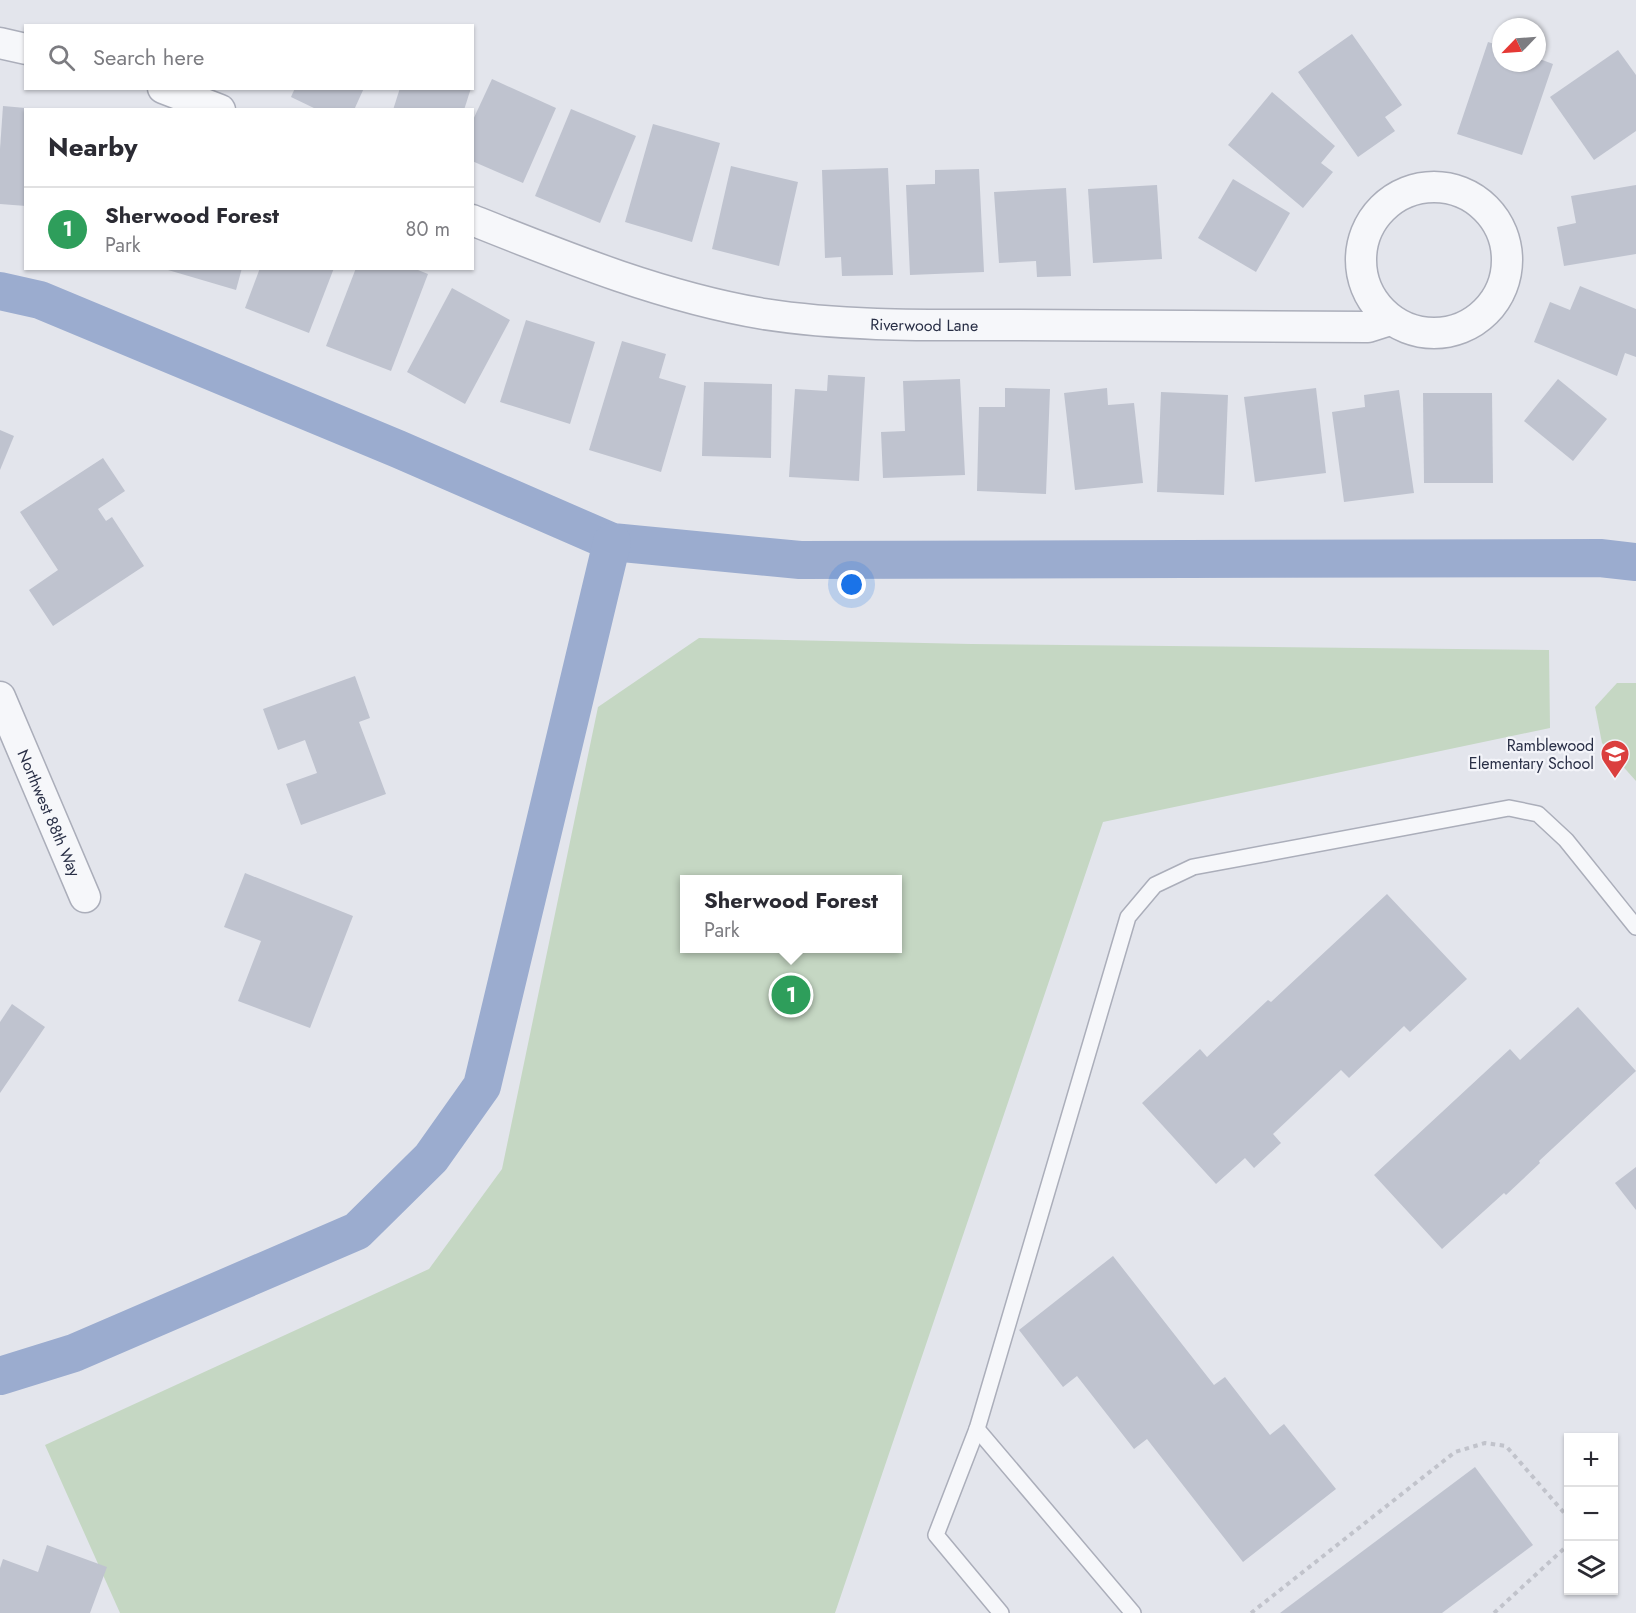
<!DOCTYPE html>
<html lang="en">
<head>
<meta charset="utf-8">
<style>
  body { margin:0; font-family:Jost,sans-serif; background:#f2f2f3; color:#2b2b33 }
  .controls { position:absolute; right:18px; bottom:18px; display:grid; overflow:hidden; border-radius:0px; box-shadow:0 2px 4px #0004 }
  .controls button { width:54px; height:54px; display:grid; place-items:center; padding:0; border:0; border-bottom:2px solid #e1e1e2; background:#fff; color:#2b2b33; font:30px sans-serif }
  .compass { position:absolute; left:1492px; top:18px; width:54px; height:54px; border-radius:50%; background:#fff; box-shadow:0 2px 4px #0004; rotate:245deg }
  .you { position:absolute; left:852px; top:585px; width:21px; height:21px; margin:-15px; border:4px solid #fff; border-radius:50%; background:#1a73e8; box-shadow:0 0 0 9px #1a73e833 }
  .badge { display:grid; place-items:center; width:39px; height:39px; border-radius:50%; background:#0b8043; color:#fff; font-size:20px; font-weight:700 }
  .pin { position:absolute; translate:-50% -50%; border:3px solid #fff; box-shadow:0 2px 6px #0006 }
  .popup { position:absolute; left:680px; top:875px; width:222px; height:78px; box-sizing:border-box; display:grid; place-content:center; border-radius:0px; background:#fff; filter:drop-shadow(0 2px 4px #0005); font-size:20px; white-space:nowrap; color:#7c7c81 }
  .popup b { font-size:22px; color:#2b2b33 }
  .popup::after { content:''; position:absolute; left:50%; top:100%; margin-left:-12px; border:12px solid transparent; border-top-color:#fff }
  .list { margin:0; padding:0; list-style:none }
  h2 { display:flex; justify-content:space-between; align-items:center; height:78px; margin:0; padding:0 24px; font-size:26px }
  h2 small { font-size:20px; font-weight:400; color:#7c7c81 }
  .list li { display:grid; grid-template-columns:39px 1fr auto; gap:18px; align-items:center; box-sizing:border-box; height:84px; padding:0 24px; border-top:2px solid #e1e1e2 }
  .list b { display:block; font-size:22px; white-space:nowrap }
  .list p { margin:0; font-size:20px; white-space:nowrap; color:#7c7c81 }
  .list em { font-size:20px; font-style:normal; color:#7c7c81 }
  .icon { flex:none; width:33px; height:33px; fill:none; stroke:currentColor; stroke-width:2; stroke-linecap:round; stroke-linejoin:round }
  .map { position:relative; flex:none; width:1636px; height:1613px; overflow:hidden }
  .search { position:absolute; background:#fff; box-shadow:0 2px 4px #0004; left:24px; top:24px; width:450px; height:66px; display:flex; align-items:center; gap:15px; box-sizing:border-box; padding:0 21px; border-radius:0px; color:#7c7c81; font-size:22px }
  .panel { position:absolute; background:#fff; box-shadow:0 2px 4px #0004; left:24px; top:108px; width:450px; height:162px; border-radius:0px }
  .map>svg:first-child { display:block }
  .green { fill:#c5d7c3; fill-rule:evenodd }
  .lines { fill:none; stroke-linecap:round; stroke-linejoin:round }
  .canal { stroke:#9baccf; stroke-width:38 }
  .building { fill:#bfc3cf }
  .lane-casing { stroke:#abaeba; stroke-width:18 }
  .street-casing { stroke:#abaeba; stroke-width:33 }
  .path { stroke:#c1c3cb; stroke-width:4; stroke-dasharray:4.5 4.5; stroke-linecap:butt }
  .lane { stroke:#f6f7fa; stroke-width:15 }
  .street { stroke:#f6f7fa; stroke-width:30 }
  .labels { text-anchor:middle; stroke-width:4.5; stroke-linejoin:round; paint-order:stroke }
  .street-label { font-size:16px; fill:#292f46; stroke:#f3f4f9 }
  .poi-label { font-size:16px; fill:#292f46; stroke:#f3f4f9; text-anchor:end }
</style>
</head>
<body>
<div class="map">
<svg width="1636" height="1613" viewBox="0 0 1636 1613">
  <rect width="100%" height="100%" fill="#e3e5ec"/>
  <g class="green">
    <path d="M699,638L971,644L1549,650L1550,728L1103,822L835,1613H120L45,1445L429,1269L502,1169L598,707ZM684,880H898V948H684Z"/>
    <path d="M1617,683H1636V781L1602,743L1595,707Z"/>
  </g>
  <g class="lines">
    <g class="canal">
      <path d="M0,291L40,300L398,449L612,542L800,560L1600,558L1636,562"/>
      <path d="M0,1376L74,1353L357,1231L431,1158L482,1086L612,542"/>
    </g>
  </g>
  <g class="building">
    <path d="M1352,34L1402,105L1385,117L1395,131L1358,157L1298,72Z"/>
    <path d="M1488,42L1501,46V63H1537V58L1553,64L1522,155L1457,134Z"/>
    <path d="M1618,50L1636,75V131L1594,160L1550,97Z"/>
    <path d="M492,79L556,108L523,183L472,161V122Z"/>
    <path d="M295,88H364L354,110H318L291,97Z"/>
    <path d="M400,88H471L464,110H393Z"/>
    <path d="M1272,92L1335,146L1321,163L1333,172L1303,208L1228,145Z"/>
    <path d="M3,106L26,108V206L0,204V149Z"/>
    <path d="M571,109L636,136L600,223L535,196Z"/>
    <path d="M653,124L720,143L692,242L625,222Z"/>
    <path d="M731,166L798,182L779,266L712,249Z"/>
    <path d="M888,168L893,275L842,276L841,257L825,258L822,170Z"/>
    <path d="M979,169L984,272L910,275L906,185L935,184V170Z"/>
    <path d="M1233,179L1290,213L1256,272L1198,238Z"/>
    <path d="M1157,185L1162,259L1093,263L1088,189Z"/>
    <path d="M1636,185V254L1564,266L1557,227L1576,223L1571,196Z"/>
    <path d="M1066,188L1071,276L1037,277L1036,261L999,263L994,192Z"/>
    <path d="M168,268H242L236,290L168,270Z"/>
    <path d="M260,268H334L309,333L245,308Z"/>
    <path d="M356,268H413L428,274L391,371L326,346Z"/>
    <path d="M1580,286L1636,309V357L1625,353L1617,376L1534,342L1550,302L1570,310Z"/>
    <path d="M452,288L510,320L465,404L407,372Z"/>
    <path d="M526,320L595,342L570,424L500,402Z"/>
    <path d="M622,341L666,354L659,378L686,386L661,472L589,450Z"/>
    <path d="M828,375L865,377L859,481L789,477L795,389L827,391Z"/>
    <path d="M960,379L965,475L883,478L881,432L905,431L903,381Z"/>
    <path d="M1558,379L1607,419L1573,461L1524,421Z"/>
    <path d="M704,382L772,384L771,458L702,456Z"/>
    <path d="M1005,388L1050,389L1046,494L977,491L979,407H1005Z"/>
    <path d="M1107,388L1108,405L1134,403L1143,483L1075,490L1064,393Z"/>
    <path d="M1316,388L1326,473L1255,482L1244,397Z"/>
    <path d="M1399,390L1414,493L1344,502L1332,412L1365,407L1364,395Z"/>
    <path d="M1161,392L1228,395L1224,495L1157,492Z"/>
    <path d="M1423,393H1492L1493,483H1424Z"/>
    <path d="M0,430L14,436L0,470Z"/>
    <path d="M103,458L125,491L98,509L106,521L112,517L144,566L53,626L29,590L58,570L20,512Z"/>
    <path d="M355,676L370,718L359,722L386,794L301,825L286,784L317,773L305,740L278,750L263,709Z"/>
    <path d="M245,873L353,916L310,1028L238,1001L261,941L224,927Z"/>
    <path d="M1387,894L1467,979L1410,1032L1404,1026L1349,1078L1341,1070L1273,1134L1281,1143L1254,1168L1245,1158L1216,1184L1142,1103L1200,1049L1207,1057L1268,1000L1271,1002Z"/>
    <path d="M12,1004L45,1027L0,1093V1022Z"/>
    <path d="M1578,1007L1636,1071L1539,1161L1540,1163L1506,1195L1504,1193L1442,1249L1374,1175L1510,1049L1520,1060Z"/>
    <path d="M1636,1167V1210L1615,1183Z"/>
    <path d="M1113,1256L1214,1385L1225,1377L1270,1435L1284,1424L1336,1489L1243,1562L1147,1439L1134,1449L1077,1376L1063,1387L1019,1330Z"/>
    <path d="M1475,1467L1533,1545L1442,1613H1280Z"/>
    <path d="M47,1545L107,1567L90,1613H0V1568L3,1559L38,1572Z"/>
  </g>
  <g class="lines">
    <g class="lane-casing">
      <g id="lane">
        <path d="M977,1429L1133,1613"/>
        <path d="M1001,1613L936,1535L977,1429L1128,917L1155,885L1193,867L1509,808L1538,814L1566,840L1636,927"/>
      </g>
    </g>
    <g class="street-casing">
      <g id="street">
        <path d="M0,43L26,49"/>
        <path d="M163,88L220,110"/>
        <circle cx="1434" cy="260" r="73"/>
        <path id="s1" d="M472,220C567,258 663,297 764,314C847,327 936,325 1020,325C1136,326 1252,327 1368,327L1390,320"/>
        <path id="s2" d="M0,697L85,897"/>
      </g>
    </g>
    <g class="path">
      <path d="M1251,1613L1455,1452L1485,1443L1506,1446L1566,1515L1568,1521"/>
      <path d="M1494,1613L1568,1545"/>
    </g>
    <use href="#lane" class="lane"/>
    <use href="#street" class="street"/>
  </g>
  <defs>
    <g id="school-pin" transform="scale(1.5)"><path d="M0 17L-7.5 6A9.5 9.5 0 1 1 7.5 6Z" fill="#db3f3e" stroke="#f3f4f9"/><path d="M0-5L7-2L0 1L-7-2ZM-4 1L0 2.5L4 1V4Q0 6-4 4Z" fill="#fff"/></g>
  </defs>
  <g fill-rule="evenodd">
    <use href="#school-pin" x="1615" y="754"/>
  </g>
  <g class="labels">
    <g class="street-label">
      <text dy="6" stroke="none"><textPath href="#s1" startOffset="468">Riverwood Lane</textPath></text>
      <text dy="6" stroke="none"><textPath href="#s2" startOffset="126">Northwest 88th Way</textPath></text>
    </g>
    <g class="poi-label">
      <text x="1594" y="751">Ramblewood<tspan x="1594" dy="18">Elementary School</tspan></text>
    </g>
  </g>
</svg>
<div class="controls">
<button>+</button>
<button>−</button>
<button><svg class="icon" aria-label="layers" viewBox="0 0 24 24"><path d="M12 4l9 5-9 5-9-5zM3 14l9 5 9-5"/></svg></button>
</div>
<svg class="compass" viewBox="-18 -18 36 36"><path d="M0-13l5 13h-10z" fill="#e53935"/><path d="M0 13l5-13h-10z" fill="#7c7c81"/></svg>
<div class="you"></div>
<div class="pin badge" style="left:791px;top:995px;background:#2e9e5b">1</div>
<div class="popup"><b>Sherwood Forest</b>Park</div>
<div class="search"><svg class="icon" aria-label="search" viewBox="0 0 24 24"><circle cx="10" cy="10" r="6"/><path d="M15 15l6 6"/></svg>Search here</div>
<section class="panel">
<h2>Nearby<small></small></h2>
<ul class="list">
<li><span class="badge" style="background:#2e9e5b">1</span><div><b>Sherwood Forest</b><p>Park</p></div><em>80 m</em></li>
</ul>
</section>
</div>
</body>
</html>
